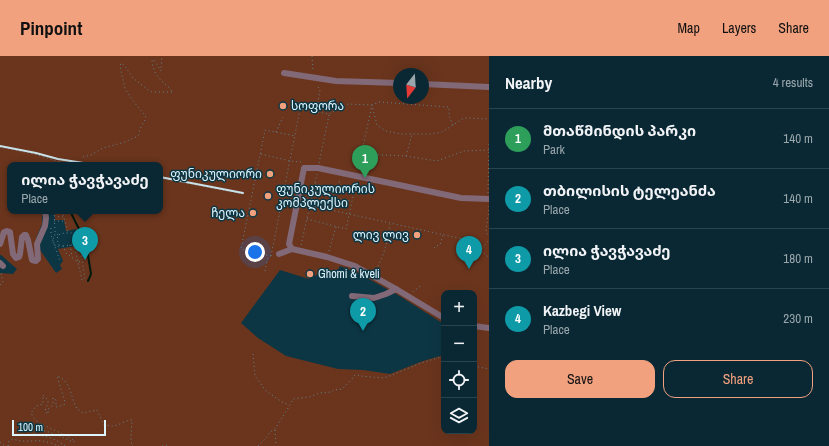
<!DOCTYPE html>
<html lang="en">
<head>
<meta charset="utf-8">
<style>
  body { margin:0; font-family:"Archivo Narrow","Noto Sans Georgian",sans-serif; background:#18343f; color:#f1f3f6 }
  .controls { position:absolute; right:12px; bottom:12px; display:grid; overflow:hidden; border-radius:8px; box-shadow:0 4px 16px #0002 }
  .controls button { width:36px; height:36px; display:grid; place-items:center; padding:0; border:0; border-bottom:1px solid #2a444e; background:#0a2833; color:#f1f3f6; font:20px sans-serif }
  .compass { position:absolute; left:393px; top:12px; width:36px; height:36px; border-radius:50%; background:#0a2833; box-shadow:0 4px 16px #0002; rotate:197deg }
  .scale { position:absolute; left:12px; bottom:10px; width:94px; box-sizing:border-box; padding-left:4px; border:2px solid #dff5fd; border-top:0; font-size:11px; line-height:14px; white-space:nowrap; color:#dff5fd; -webkit-text-stroke:3px #0d3644; paint-order:stroke }
  .you { position:absolute; left:255px; top:196px; width:14px; height:14px; margin:-10px; border:3px solid #fff; border-radius:50%; background:#1a73e8; box-shadow:0 0 0 6px #1a73e833 }
  .badge { display:grid; place-items:center; width:26px; height:26px; border-radius:50%; background:#f2a17e; color:#fff; font-size:13px; font-weight:700 }
  .pin { position:absolute; translate:-50% -33px; filter:drop-shadow(0 1px 2px #0008) }
  .pin::after { content:''; position:absolute; top:21px; width:14px; height:12px; background:inherit; clip-path:polygon(0 0,100% 0,50% 100%) }
  .popup { position:absolute; left:7px; top:106px; width:156px; height:52px; box-sizing:border-box; display:grid; place-content:center; border-radius:8px; background:#0a2833; filter:drop-shadow(0 1px 3px #0005); font-size:13px; white-space:nowrap; color:#99a6ac }
  .popup b { font-size:15px; color:#f1f3f6 }
  .popup::after { content:''; position:absolute; left:50%; top:100%; margin-left:-8px; border:8px solid transparent; border-top-color:#0a2833 }
  .list { margin:0; padding:0; list-style:none }
  h2 { display:flex; justify-content:space-between; align-items:center; height:52px; margin:0; padding:0 16px; font-size:17px }
  h2 small { font-size:13px; font-weight:400; color:#99a6ac }
  .list li { display:grid; grid-template-columns:26px 1fr auto; gap:12px; align-items:center; box-sizing:border-box; height:60px; padding:0 16px; border-top:1px solid #2a444e }
  .list b { display:block; font-size:15px; white-space:nowrap }
  .list p { margin:0; font-size:13px; white-space:nowrap; color:#99a6ac }
  .list em { font-size:13px; font-style:normal; color:#99a6ac }
  .actions { display:flex; gap:8px; padding:12px 16px }
  .actions a { flex:1; padding:9px 0; border:1px solid #f2a17e; border-radius:12px; text-align:center; font-size:14px; color:#f2a17e }
  .actions .main { background:#f2a17e; color:#111 }
  .icon { flex:none; width:22px; height:22px; fill:none; stroke:currentColor; stroke-width:2; stroke-linecap:round; stroke-linejoin:round }
  .map { position:relative; flex:none; width:489px; height:390px; overflow:hidden }
  header { display:flex; align-items:center; gap:24px; box-sizing:border-box; height:56px; padding:0 20px; background:#f2a17e; color:#111 }
  header strong { font-size:19px }
  nav { display:flex; gap:22px; margin-inline-start:auto; font-size:14px }
  main { display:flex }
  aside { flex:1; background:#0a2833 }
  .map>svg:first-child { display:block }
  .green { fill:#6b351d; fill-rule:evenodd }
  .lines { fill:none; stroke-linecap:round; stroke-linejoin:round }
  .stream { stroke:#001a0f; stroke-width:2 }
  .path { stroke:#60828d; stroke-width:1; stroke-dasharray:1 3; stroke-linecap:butt }
  .minor { stroke:#826977; stroke-width:6 }
  .rail { stroke:#cae2ea; stroke-width:2 }
  .poi-dot { fill:#f2a17e; stroke:#0d3644; stroke-width:1.5 }
  .labels { text-anchor:middle; stroke-width:3; stroke-linejoin:round; paint-order:stroke }
  .poi-label { font-size:12px; fill:#dff5fd; stroke:#0d3644; text-anchor:start }
</style>
</head>
<body>
<header>
<strong>Pinpoint</strong>
<nav><a>Map</a><a>Layers</a><a>Share</a></nav>
</header>
<main>
<div class="map">
<svg width="489" height="390" viewBox="0 0 489 390">
  <rect width="100%" height="100%" fill="#0d3644"/>
  <path class="green" d="M0,0H489V390H0V217L13,218L17,213L1,199H0ZM399,18H423V42H399ZM10,109H160V155H55V164H64L66,175L76,173L77,176L80,179L82,189L58,193L63,205L60,209L62,213L56,217L40,194L36,182L42,168V155H10ZM340,210L358,217L398,239L444,268V237H474V375H444V299L423,305L390,318L363,314L338,313L286,300L258,282L241,267L280,214L309,223L320,217L333,223Z"/>
  <g class="lines">
    <path class="stream" d="M70,155L81,177L84,196L88,199L91,218L88,225"/>
    <g class="path">
      <path d="M312,0L313,15"/>
      <path d="M316,55L320,34L317,29"/>
      <path d="M453,69L449,60V51L379,46L372,49L377,69L386,75L401,78H430L442,76L464,62L489,63"/>
      <path d="M276,76L283,61"/>
      <path d="M0,91L34,98L60,106L82,109"/>
      <path d="M261,98L290,105L301,106"/>
      <path d="M362,98L406,100L437,105L464,95L489,94"/>
      <path d="M406,100L412,78"/>
      <path d="M83,101L91,99L103,92L125,86L136,81L139,79L140,73L146,62L145,59L137,50L125,33L120,10L121,7L124,9L133,22L148,34L152,36H173C164,25 153,22 152,4H154L161,15L162,0"/>
      <path d="M67,104L80,106V104"/>
      <path d="M319,107L329,59"/>
      <path d="M62,109V107"/>
      <path d="M160,122L243,138"/>
      <path d="M315,128L341,133"/>
      <path d="M313,137L351,145"/>
      <path d="M488,137L489,88"/>
      <path d="M336,142L340,123"/>
      <path d="M283,144L292,146"/>
      <path d="M303,148L463,183C468,192 471,192 481,194L489,184"/>
      <path d="M489,150C489,159 486,168 486,177L489,179"/>
      <path d="M54,155L55,176L58,179H54L53,186L56,191L59,190"/>
      <path d="M62,155L68,177"/>
      <path d="M54,160L63,161"/>
      <path d="M307,163L346,173L356,127"/>
      <path d="M54,165H65"/>
      <path d="M51,172V179L60,205"/>
      <path d="M74,188L82,224L85,222L82,205L78,206L66,197L63,190L59,189L57,184L58,179L64,177H75"/>
      <path d="M70,189L72,201"/>
      <path d="M301,189L317,118"/>
      <path d="M63,190L79,188L82,204"/>
      <path d="M434,192L436,190L440,189L443,179"/>
      <path d="M481,194L489,202"/>
      <path d="M329,195L336,171"/>
      <path d="M271,200L300,53L329,58L348,48L372,49L358,114"/>
      <path d="M271,200L241,193L265,74L295,80"/>
      <path d="M376,214C385,197 387,187 390,168"/>
      <path d="M265,215L268,199"/>
      <path d="M0,229L3,226L1,217"/>
      <path d="M413,236L420,230"/>
      <path d="M474,276V288L476,299"/>
      <path d="M253,298L255,320L266,335L282,346L289,349"/>
      <path d="M474,310L489,313"/>
      <path d="M28,373C46,373 57,379 73,386L75,385C68,381 61,377 54,374C45,369 36,368 31,357L36,350L43,348V339L48,344V347L46,351L45,356L48,358V353L53,349V342L56,344V351L64,349L65,346L57,320C71,324 71,343 77,353C79,354 81,356 83,357L97,354L104,369C105,369 111,370 112,370C119,370 125,364 132,364L131,383L132,390H133"/>
      <path d="M28,373C34,379 39,379 47,381C53,382 60,386 65,390"/>
      <path d="M275,374L276,390"/>
      <path d="M0,386L5,390"/>
      <path d="M8,390L9,385L13,383C23,387 32,384 43,385C48,386 54,388 59,390"/>
      <path d="M162,390L166,389L168,390"/>
      <path d="M258,390L267,381L270,376L275,373L287,354L293,343L309,341L320,337L331,336L334,334L342,333L352,323L355,319H358L361,320L383,322L387,321L421,307L444,300"/>
    </g>
    <g class="minor">
      <path d="M284,17L336,25L399,27"/>
      <path d="M423,28L489,31"/>
      <path d="M0,188L4,176L7,175L10,176L13,198L16,202L19,201L20,198L22,181L24,179H26L28,184L32,204L36,205L38,203L37,188L45,170L46,162L45,155"/>
      <path d="M279,198L292,193"/>
      <path d="M0,207L3,210"/>
      <path d="M352,240L374,242L386,238L396,233"/>
      <path d="M444,262L396,233L355,210L327,201L292,193L289,188L304,112H318L461,142L489,143"/>
      <path d="M474,270L489,272"/>
    </g>
    <g class="rail">
      <path d="M0,90L36,97L58,103L96,109"/>
      <path d="M160,121L243,137"/>
    </g>
  </g>
  <g class="poi-dot">
    <circle cx="283" cy="50" r="4"/>
    <circle cx="270" cy="118" r="4"/>
    <circle cx="268" cy="140" r="4"/>
    <circle cx="253" cy="157" r="4"/>
    <circle cx="417" cy="179" r="4"/>
    <circle cx="310" cy="218" r="4"/>
  </g>
  <g class="labels">
    <g class="poi-label">
      <text x="291" y="54">სოფორა</text>
      <text x="262" y="122" text-anchor="end">ფუნიკულიორი</text>
      <text x="276" y="137">ფუნიკულიორის<tspan x="276" dy="14">კომპლექსი</tspan></text>
      <text x="245" y="161" text-anchor="end">ჩელა</text>
      <text x="409" y="183" text-anchor="end">ლივ ლივ</text>
      <text x="318" y="222">Ghomi &amp; kveli</text>
    </g>
  </g>
</svg>
<div class="controls">
<button>+</button>
<button>−</button>
<button><svg class="icon" aria-label="locate" viewBox="0 0 24 24"><circle cx="12" cy="12" r="6"/><path d="M12 2v4M12 18v4M2 12h4M18 12h4"/></svg></button>
<button><svg class="icon" aria-label="layers" viewBox="0 0 24 24"><path d="M12 4l9 5-9 5-9-5zM3 14l9 5 9-5"/></svg></button>
</div>
<svg class="compass" viewBox="-18 -18 36 36"><path d="M0-13l5 13h-10z" fill="#e53935"/><path d="M0 13l5-13h-10z" fill="#99a6ac"/></svg>
<div class="scale">100 m</div>
<div class="you"></div>
<div class="pin badge" style="left:365px;top:122px;background:#2e9e5b">1</div>
<div class="pin badge" style="left:363px;top:275px;background:#0f9aa8">2</div>
<div class="pin badge" style="left:85px;top:204px;background:#0f9aa8">3</div>
<div class="popup"><b>ილია ჭავჭავაძე</b>Place</div>
<div class="pin badge" style="left:469px;top:213px;background:#0f9aa8">4</div>
</div>
<aside>
<h2>Nearby<small>4 results</small></h2>
<ul class="list">
<li><span class="badge" style="background:#2e9e5b">1</span><div><b>მთაწმინდის პარკი</b><p>Park</p></div><em>140 m</em></li>
<li><span class="badge" style="background:#0f9aa8">2</span><div><b>თბილისის ტელეანძა</b><p>Place</p></div><em>140 m</em></li>
<li><span class="badge" style="background:#0f9aa8">3</span><div><b>ილია ჭავჭავაძე</b><p>Place</p></div><em>180 m</em></li>
<li><span class="badge" style="background:#0f9aa8">4</span><div><b>Kazbegi View</b><p>Place</p></div><em>230 m</em></li>
</ul>
<div class="actions"><a class="main">Save</a><a>Share</a></div>
</aside>
</main>
</body>
</html>
